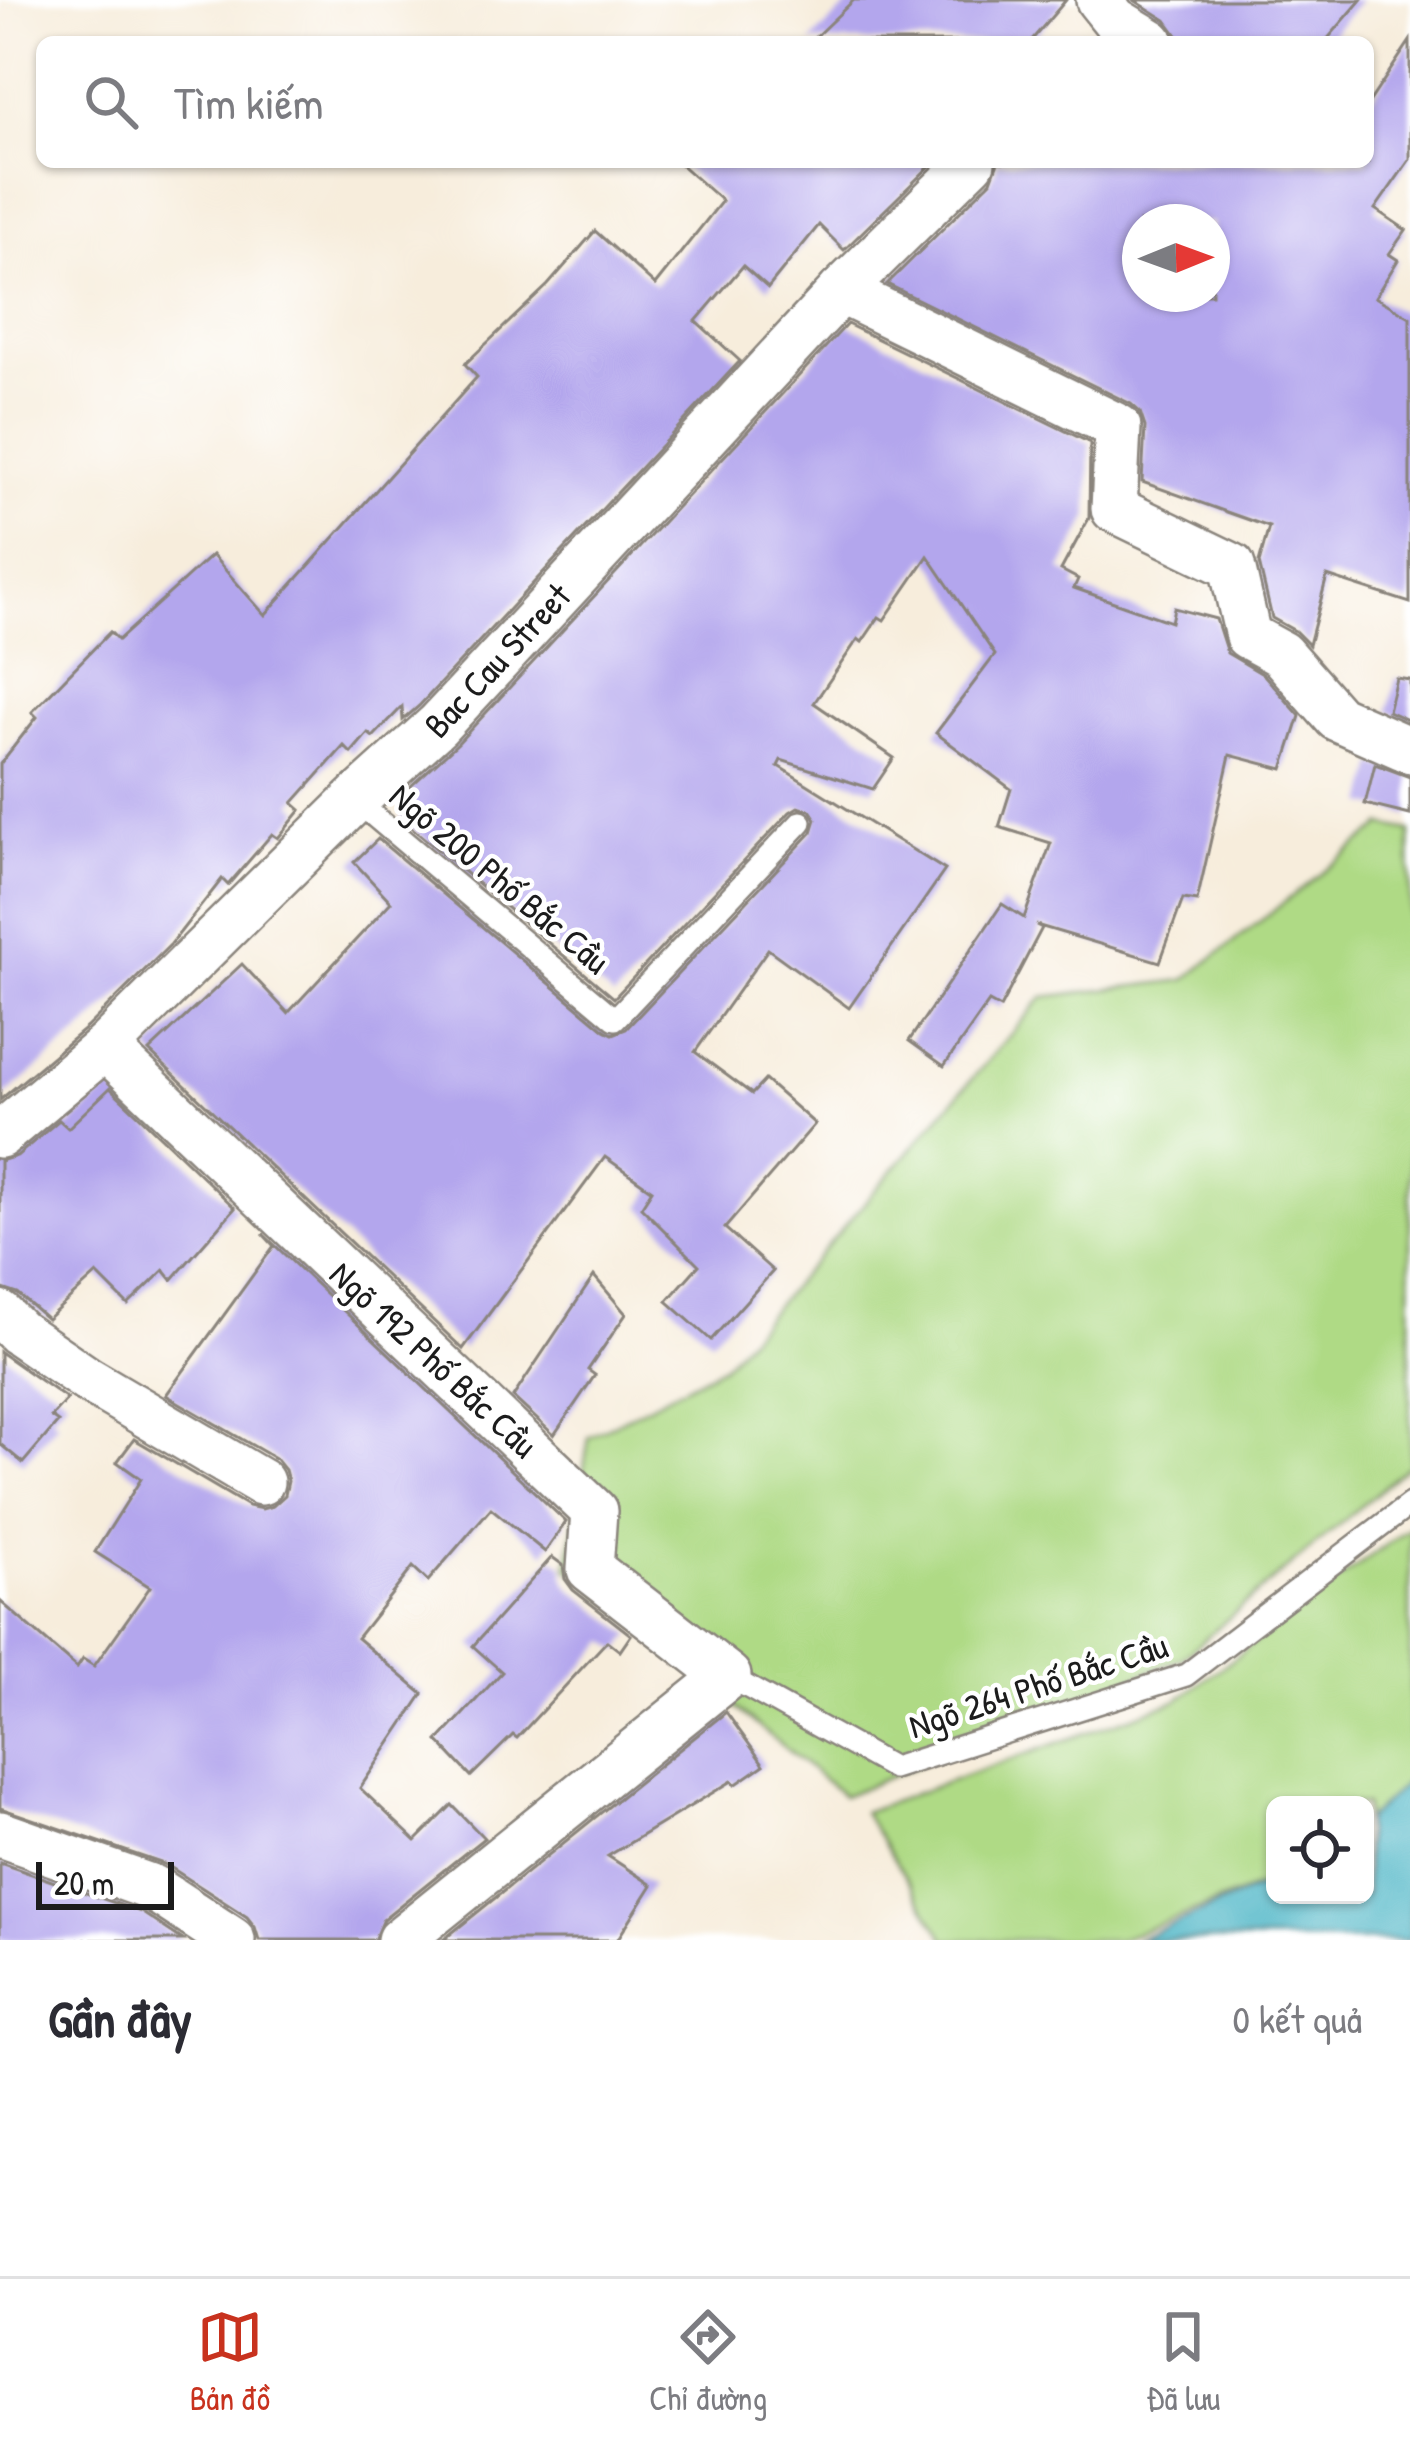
<!DOCTYPE html>
<html lang="vi">
<head>
<meta charset="utf-8">
<style>
  body { margin:0; font-family:"Patrick Hand",sans-serif; background:#f2f2f3; color:#2b2b33 }
  .controls { position:absolute; right:36px; bottom:36px; display:grid; overflow:hidden; border-radius:18px; box-shadow:0 3px 9px #0004 }
  .controls button { width:108px; height:108px; display:grid; place-items:center; padding:0; border:0; border-bottom:3px solid #e1e1e2; background:#fff; color:#2b2b33; font:60px sans-serif }
  .compass { position:absolute; left:1122px; top:204px; width:108px; height:108px; border-radius:50%; background:#fff; box-shadow:0 3px 9px #0004; rotate:89deg }
  .scale { position:absolute; left:36px; bottom:30px; width:138px; box-sizing:border-box; padding-left:12px; border:6px solid #1c1c1c; border-top:0; font-size:33px; line-height:42px; white-space:nowrap; color:#1c1c1c; -webkit-text-stroke:9px #fff; paint-order:stroke }
  .list { margin:0; padding:0; list-style:none }
  h2 { display:flex; justify-content:space-between; align-items:center; height:156px; margin:0; padding:0 48px; font-size:51px }
  h2 small { font-size:39px; font-weight:400; color:#7c7c81 }
  .icon { flex:none; width:66px; height:66px; fill:none; stroke:currentColor; stroke-width:2; stroke-linecap:round; stroke-linejoin:round }
  .map { position:relative; flex:none; width:1410px; height:1940px; overflow:hidden }
  .search { position:absolute; background:#fff; box-shadow:0 3px 9px #0004; left:36px; right:36px; top:36px; height:132px; display:flex; align-items:center; gap:30px; box-sizing:border-box; padding:0 42px; border-radius:18px; color:#7c7c81; font-size:45px }
  .sheet { height:336px; background:#fff }
  nav { display:flex; justify-content:space-around; align-items:center; box-sizing:border-box; height:168px; border-top:3px solid #e1e1e2; background:#fff; font-size:33px; color:#7c7c81 }
  nav a { display:grid; justify-items:center; gap:6px }
  nav .on { color:#c8321e }
  .map>svg:first-child { display:block }
  .green { fill:#afda85; stroke:#667b50; stroke-width:3 }
  .water { fill:#47b3c4; stroke:#326870; stroke-width:3 }
  .building { fill:#b3a6ed; fill-rule:evenodd }
  .lines { fill:none; stroke-linecap:round; stroke-linejoin:round }
  .service-casing { stroke:#8a847c; stroke-width:26 }
  .minor-casing { stroke:#8a847c; stroke-width:50 }
  .service { stroke:#fff; stroke-width:21 }
  .minor { stroke:#fff; stroke-width:45 }
  .labels { text-anchor:middle; stroke-width:9; stroke-linejoin:round; paint-order:stroke }
  .street-label { font-size:36px; fill:#1c1c1c; stroke:#fff }
</style>
</head>
<body>
<div class="map">
<svg width="1410" height="1940" viewBox="0 0 1410 1940">
  <rect width="100%" height="100%" fill="#fff"/>
  <filter id="ink" filterUnits="userSpaceOnUse"><feTurbulence type="fractalNoise" baseFrequency=".00833" numOctaves="2"/><feDisplacementMap in="SourceGraphic" scale="24" xChannelSelector="R" yChannelSelector="G"/><feConvolveMatrix kernelMatrix="1 2 1 2 8 2 1 2 1" color-interpolation-filters="sRGB"/></filter>
  <filter id="wash" filterUnits="userSpaceOnUse"><feTurbulence type="fractalNoise" baseFrequency=".004" numOctaves="4" result="noise"/><feDisplacementMap in="SourceGraphic" scale="48" xChannelSelector="R" yChannelSelector="G"/><feGaussianBlur stdDeviation="2.7" result="paint"/><feColorMatrix in="noise" values="0 0 0 0 0 0 0 0 0 0 0 0 0 0 0 0 0 1.4 0 .05"/><feComposite in="paint" operator="in"/></filter>
  <g filter="url(#wash)">
    <rect width="100%" height="100%" fill="#f7eddc"/>
    <g class="green">
      <path d="M1383,825L1410,831V1464L1182,1658L843,1796L567,1568L589,1437L723,1366L1043,997L1185,980Z"/>
      <path d="M1410,1527V1779L1365,1821V1805H1275V1880L1118,1940H946L863,1812L1176,1701Z"/>
    </g>
    <path class="water" d="M1410,1779V1940H1135L1275,1881V1895H1365V1821Z"/>
    <g id="blocks">
      <g class="building">
        <path d="M854,0H1066L1030,42H810Z"/>
        <path d="M1134,0H1361L1325,42H1182L1166,20Z"/>
        <path d="M1410,41V159L1375,209L1406,230L1389,254L1398,260L1375,297L1410,317V603L1327,576L1309,645L1295,631L1272,618L1259,563L1269,527L1142,482L1145,427L1140,412L1131,404L887,284L991,181L998,162H1368V104ZM1140,222H1212V294H1140Z"/>
        <path d="M678,162H934L844,250L819,225L768,288L743,266L696,321L740,361L419,706L403,720L402,707L373,737L368,733L351,753L344,746L293,803L301,810L278,838L272,834L228,885L222,879L171,944L87,1027L0,1100V764L37,717L32,712L110,632L118,640L212,555L265,615L477,377L465,364L548,285L595,231L655,285L722,201Z"/>
        <path d="M847,324L1090,443L1089,518L1061,570L1078,579L1074,588L1171,622L1174,608L1216,619L1227,653L1264,675L1300,716L1283,769L1230,755L1197,901L1183,899L1160,962L1036,925L1042,928L1000,1008L989,1002L944,1066L909,1041L1002,904L1024,918L1051,843L999,827L1011,789L936,733L995,655L928,556L884,620L879,617L862,642L858,639L814,703L894,758L873,789L781,760L778,766L945,870L849,1008L768,949L695,1052L752,1094L765,1080L815,1124L725,1228L773,1271L711,1340L667,1301L699,1265L641,1207L652,1190L605,1157L463,1349L149,1051L242,964L288,1013L391,902L354,862L378,839L605,1030L613,1034L626,1029L812,832L816,819L810,810L798,807L790,812L614,998L400,818L413,805L411,786L458,743Z"/>
        <path d="M1396,678L1410,680V721L1388,711Z"/>
        <path d="M1375,764L1410,777V815L1365,804Z"/>
        <path d="M110,1088L235,1208L172,1280L164,1270L128,1305L97,1274L47,1319L18,1294L0,1288V1161L17,1156L59,1120L68,1128Z"/>
        <path d="M263,1234L566,1522L545,1552L491,1508L428,1581L413,1567L357,1638L423,1694L360,1788L416,1841L452,1805L484,1838L383,1919L374,1940H259L255,1927L247,1917L167,1865L0,1808V1601L77,1668L83,1659L94,1666L150,1587L95,1552L141,1479L117,1462L134,1439L248,1506L262,1509L273,1506L285,1495L288,1481L285,1470L276,1459L166,1395L274,1246Z"/>
        <path d="M594,1276L626,1314L588,1370L595,1375L554,1435L513,1397Z"/>
        <path d="M0,1352L67,1399L51,1417L58,1422L23,1463L0,1444Z"/>
        <path d="M552,1557L563,1565L565,1579L573,1590L631,1635L620,1651L607,1641L517,1738L513,1735L471,1776L438,1741L502,1672L473,1646Z"/>
        <path d="M726,1712L764,1765L735,1785L732,1781L608,1856L652,1885L617,1940H443Z"/>
        <path d="M0,1863L141,1912L183,1940H0Z"/>
      </g>
    </g>
  </g>
  <g filter="url(#ink)">
    <use href="#blocks" fill-opacity="0" stroke="#8a847c" stroke-width="3"/>
    <g class="lines">
      <g class="service-casing">
        <g id="service">
          <path d="M355,800L615,1019L801,822"/>
          <path d="M728,1676L893,1768L1186,1675L1410,1504"/>
        </g>
      </g>
      <g class="minor-casing">
        <g id="minor">
          <path d="M1099,0L1115,20L1151,42"/>
          <path d="M841,291L1118,427L1114,509L1232,566L1248,636L1281,654L1337,718L1410,750"/>
          <path d="M105,1047L594,1511L590,1569L728,1676L400,1940"/>
          <path d="M0,1135L105,1047L355,800L438,725L841,291L972,162"/>
          <path d="M0,1314L18,1332L88,1380L261,1482"/>
          <path d="M0,1834L153,1888L232,1940"/>
        </g>
      </g>
      <use href="#service" class="service"/>
      <use href="#minor" class="minor"/>
    </g>
  </g>
  <g class="labels">
    <g class="street-label">
      <text transform="translate(497 660) rotate(-47)" y="13">Bac Cau Street</text>
      <text transform="translate(500 878) rotate(40)" y="13">Ngõ 200 Phố Bắc Cầu</text>
      <text transform="translate(434 1359) rotate(43)" y="13">Ngõ 192 Phố Bắc Cầu</text>
      <text transform="translate(1038 1685) rotate(-18)" y="13">Ngõ 264 Phố Bắc Cầu</text>
    </g>
  </g>
</svg>
<div class="controls">
<button><svg class="icon" aria-label="locate" viewBox="0 0 24 24"><circle cx="12" cy="12" r="6"/><path d="M12 2v4M12 18v4M2 12h4M18 12h4"/></svg></button>
</div>
<svg class="compass" viewBox="-18 -18 36 36"><path d="M0-13l5 13h-10z" fill="#e53935"/><path d="M0 13l5-13h-10z" fill="#7c7c81"/></svg>
<div class="scale">20 m</div>
<div class="search"><svg class="icon" aria-label="search" viewBox="0 0 24 24"><circle cx="10" cy="10" r="6"/><path d="M15 15l6 6"/></svg>Tìm kiếm</div>
</div>
<section class="sheet">
<h2>Gần đây<small>0 kết quả</small></h2>
<ul class="list">
</ul>
</section>
<nav>
<a class="on"><svg class="icon" aria-label="map" viewBox="0 0 24 24"><path d="M3 6l6-2 6 2 6-2v14l-6 2-6-2-6 2zM9 4v14M15 6v14"/></svg>Bản đồ</a>
<a><svg class="icon" aria-label="directions" viewBox="0 0 24 24"><path d="M12 3l9 9-9 9-9-9zM9 14v-3h6M13 9l2 2-2 2"/></svg>Chỉ đường</a>
<a><svg class="icon" aria-label="saved" viewBox="0 0 24 24"><path d="M7 4h10v16l-5-4-5 4z"/></svg>Đã lưu</a>
</nav>
</body>
</html>
